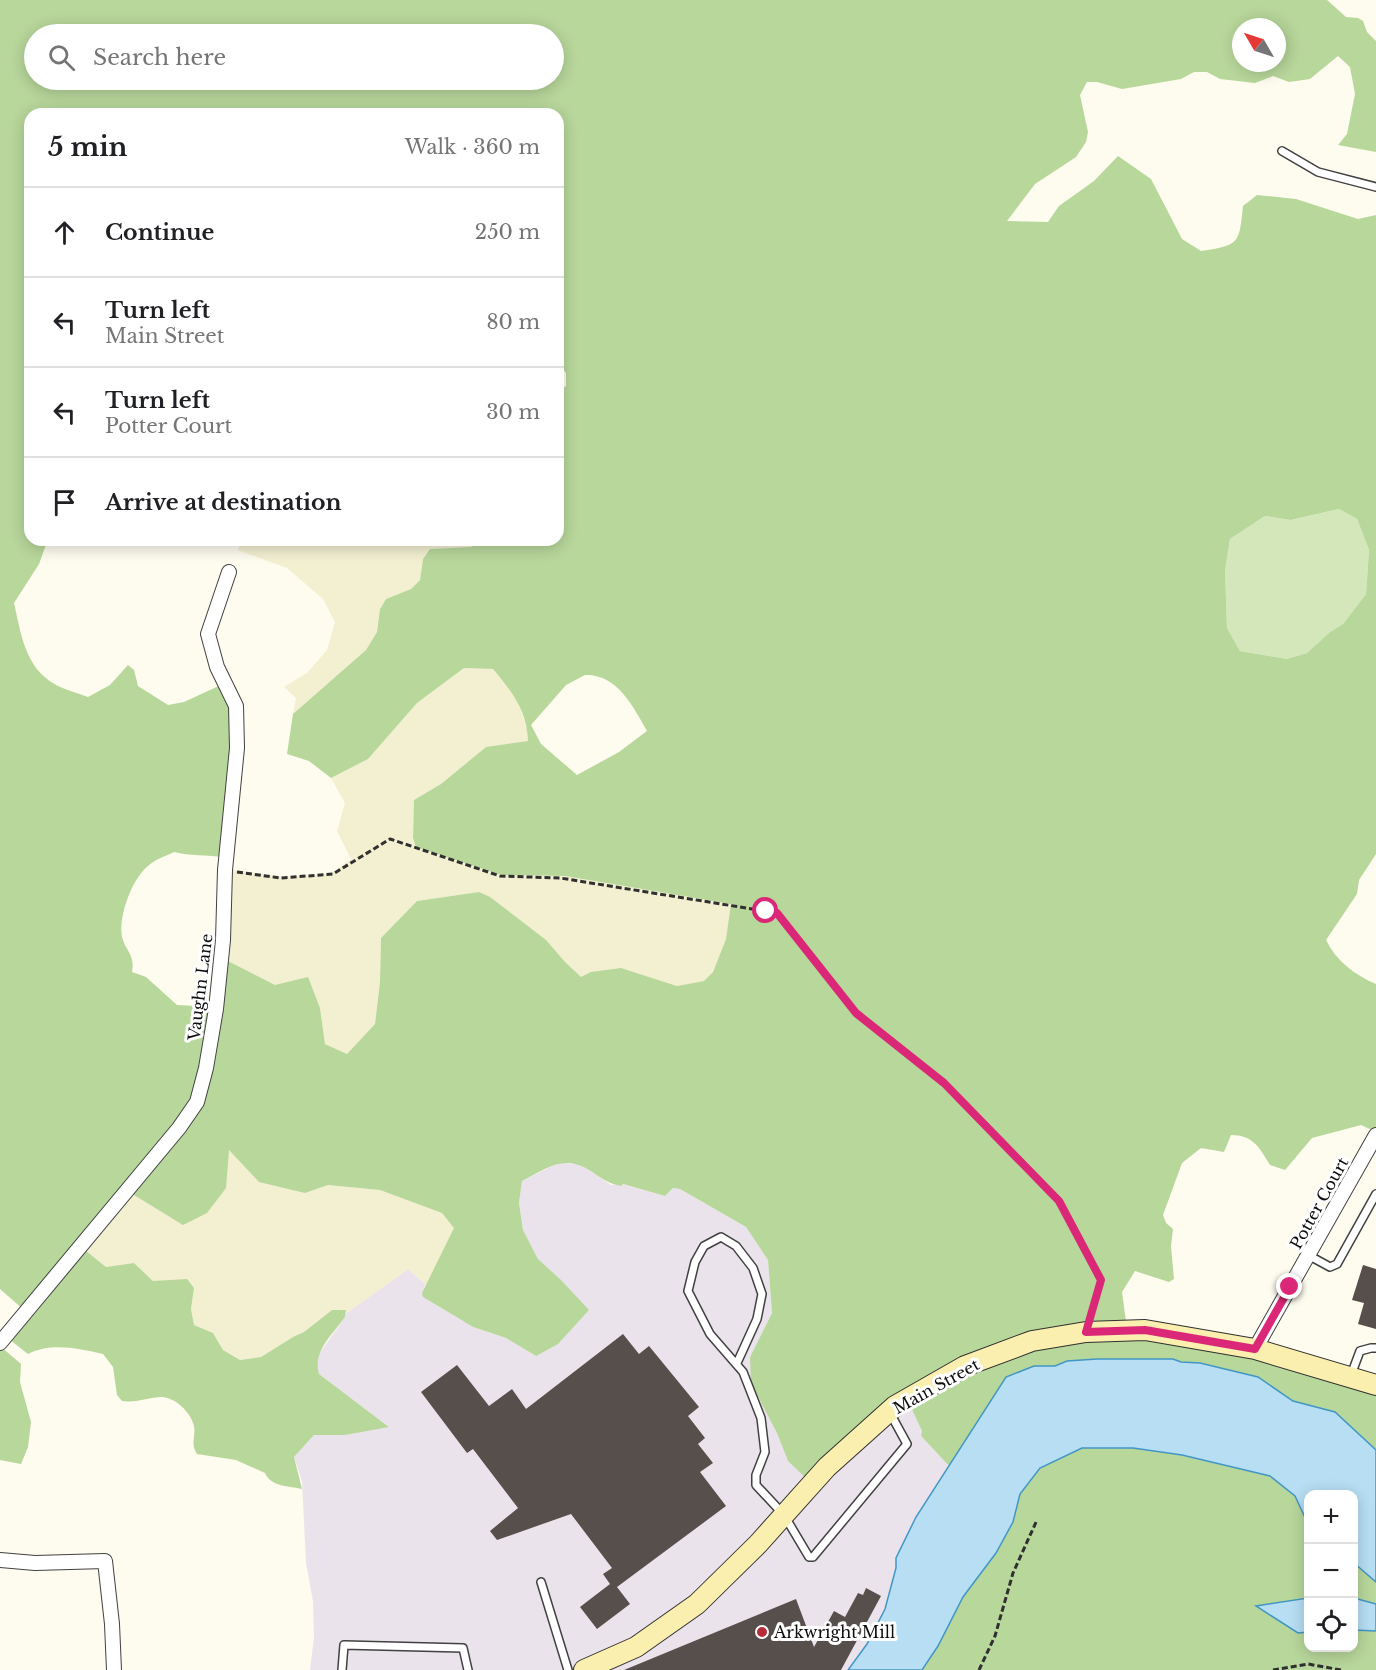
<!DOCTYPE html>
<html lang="en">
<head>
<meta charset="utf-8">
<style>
  body { margin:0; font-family:"Libre Baskerville",serif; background:#f2f2f2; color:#202124 }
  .controls { position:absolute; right:18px; bottom:18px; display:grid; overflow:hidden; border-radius:12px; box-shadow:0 3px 15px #0003 }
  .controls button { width:54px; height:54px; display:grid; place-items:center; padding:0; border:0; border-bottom:2px solid #e0e0e0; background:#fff; color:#202124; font:30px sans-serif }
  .compass { position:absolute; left:1232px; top:18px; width:54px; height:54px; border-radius:50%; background:#fff; box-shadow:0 3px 15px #0003; rotate:309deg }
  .stop { position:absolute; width:18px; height:18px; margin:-14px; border:4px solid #db2777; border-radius:50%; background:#fff }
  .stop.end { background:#db2777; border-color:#fff; box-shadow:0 2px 6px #0008 }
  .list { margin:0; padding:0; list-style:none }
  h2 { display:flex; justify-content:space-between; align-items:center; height:78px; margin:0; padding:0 24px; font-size:26px }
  h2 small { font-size:20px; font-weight:400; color:#757577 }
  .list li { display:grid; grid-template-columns:39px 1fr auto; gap:18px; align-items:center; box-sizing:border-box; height:90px; padding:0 24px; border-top:2px solid #e0e0e0 }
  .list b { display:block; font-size:22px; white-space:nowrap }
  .list p { margin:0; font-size:20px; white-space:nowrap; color:#757577 }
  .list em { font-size:20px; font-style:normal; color:#757577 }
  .icon { flex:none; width:33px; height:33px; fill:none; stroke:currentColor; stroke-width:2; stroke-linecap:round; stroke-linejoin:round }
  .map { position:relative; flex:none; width:1376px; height:1670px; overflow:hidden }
  .search { position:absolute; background:#fff; box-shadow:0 3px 15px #0003; left:24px; top:24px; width:540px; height:66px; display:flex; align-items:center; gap:15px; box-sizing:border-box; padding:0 21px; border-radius:33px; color:#757577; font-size:22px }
  .panel { position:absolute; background:#fff; box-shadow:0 3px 15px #0003; left:24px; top:108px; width:540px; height:438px; border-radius:18px }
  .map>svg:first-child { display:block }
  .industrial { fill:#ebe3ec }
  .farmland { fill:#f3efd1 }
  .green { fill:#d3e7bb }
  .forest { fill:#b8d79b; fill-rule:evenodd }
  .water { fill:#b7def3; stroke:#4296c6; stroke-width:1.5 }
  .building { fill:#564f4b }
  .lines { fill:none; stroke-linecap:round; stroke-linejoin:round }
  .lane-casing { stroke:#414141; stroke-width:10 }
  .street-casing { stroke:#414141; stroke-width:16 }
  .secondary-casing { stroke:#303030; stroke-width:22 }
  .path { stroke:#303030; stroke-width:3; stroke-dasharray:6 3; stroke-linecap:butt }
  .lane { stroke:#fff; stroke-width:7 }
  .street { stroke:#fff; stroke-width:14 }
  .secondary { stroke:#faefae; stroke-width:20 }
  .route { stroke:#db2777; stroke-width:8 }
  .poi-dot { fill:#b62d39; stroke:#fff; stroke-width:2 }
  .labels { text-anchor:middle; stroke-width:6; stroke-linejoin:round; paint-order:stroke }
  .street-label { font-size:16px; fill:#0e0e0e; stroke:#fff }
  .poi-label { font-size:16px; fill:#0e0e0e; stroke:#fff; text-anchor:start }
</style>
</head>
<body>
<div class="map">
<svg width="1376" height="1670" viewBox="0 0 1376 1670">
  <rect width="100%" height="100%" fill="#fefbef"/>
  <path class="industrial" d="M560,1162L581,1165L611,1185L622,1184L665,1196L673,1188L680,1189L746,1227L768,1260L772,1313L750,1357L788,1461L908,1401L922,1431L921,1436L950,1467L916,1517L896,1558V1568L885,1609L867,1644L848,1670H310L314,1637L313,1601L306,1563L302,1481L294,1457L314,1435H345L388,1426L319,1374L316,1365L319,1354L345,1317L346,1313L408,1269L425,1284L423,1297L473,1327L506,1338L536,1356L560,1279L538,1259L523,1230L519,1203L522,1181Z"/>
  <g class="farmland">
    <path d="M241,540H485L471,547L430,549L423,559L420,580L411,589L386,599L380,608L377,632L366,650L293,714L296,698L284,687L307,673L327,650L335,622L323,599L287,568L240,551L238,550Z"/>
    <path d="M464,668L493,669L518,700L527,729L528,741L486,747L441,784L414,800L413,838L416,847L500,875L565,876L732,904L726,939L713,972L704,981L677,986L621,968L581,978L479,892L417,901L381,938L380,982L375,1024L347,1054L325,1044L320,1008L222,958L228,869L284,877L316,875L332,873L351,859L337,831L345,803L331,778L368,759L417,703Z"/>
    <path d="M228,1150L305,1193L328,1185L380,1190L442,1213L455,1228L426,1287L425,1284L408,1269L347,1313L345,1310H332L304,1332L293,1337L261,1357L240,1360L223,1350L213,1333L194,1325L191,1309L194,1288L153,1281L134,1263L106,1267L80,1246L125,1191Z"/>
  </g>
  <path class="green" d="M1339,509L1357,519L1369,550L1366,594L1343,624L1330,632L1307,653L1287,659L1240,651L1227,628L1225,571L1230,539L1265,516L1292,520Z"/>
  <g class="forest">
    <path d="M0,0H1327L1346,17L1358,18L1363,21L1367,32L1376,41V152L1338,145L1347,134L1355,94L1350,67L1338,56L1310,79L1289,82L1273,76L1255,83L1220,79L1207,72H1194L1181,79L1122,89L1097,82H1087L1080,95L1088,132L1086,142L1076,157L1035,184L1007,221L1048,222L1059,206L1094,181L1118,156L1151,179L1182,239L1201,251C1240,245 1239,244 1243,206L1257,195L1296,199L1358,219L1376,215V854L1359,880L1357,894L1326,940C1336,961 1355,975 1376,984V1130L1374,1131L1361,1125L1312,1138L1285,1170L1270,1165C1259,1147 1253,1135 1231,1135L1224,1152L1201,1148L1182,1163L1163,1215L1166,1223L1173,1229L1171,1246L1174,1279L1169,1282L1135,1271L1122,1292L1127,1329L1376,1384V1455L1302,1408L1199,1363L1097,1359L973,1427L972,1432L950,1467L921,1436L922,1431L908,1401L810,1482L788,1461L777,1433L751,1383L750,1357L772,1313L768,1260L746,1227L680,1189L673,1188L665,1196L623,1184L621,1186C609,1184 601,1178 592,1172C564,1153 548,1168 522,1181L519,1203L523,1230L538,1259L560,1279L589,1310L558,1344L536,1356L506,1338L473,1327L423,1297L422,1293L454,1228L442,1213L380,1190L328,1185L305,1193L259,1182L229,1150L226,1188L207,1213L183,1225L126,1190L80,1246L106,1267L134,1263L153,1281L187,1279L194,1288L191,1309L194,1325L213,1333L223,1350L240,1360L261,1357L293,1337L304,1332L332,1310H346L345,1317C333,1334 312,1352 319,1374L389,1427L345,1435H314L294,1457L302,1489C289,1486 271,1487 265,1473L236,1460L197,1454C190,1444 196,1437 194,1426C191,1412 174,1396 160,1397C147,1398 135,1403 122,1401L117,1395L113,1367L103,1354C79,1349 52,1342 28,1354L5,1336L24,1310L0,1289ZM1241,27H1277V63H1241ZM34,34H554V80H34ZM30,114H558V363L566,373V386L558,392V540H485L471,547L430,549L423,559L420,580L411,589L386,599L380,609L377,632L366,650L293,714L287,754L309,761L331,778L368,759L417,703L464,668L493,669C512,692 527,710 528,741L486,747L441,784L414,800L413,838L416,847L501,875L565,876L731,904L726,939L713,972L704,981L677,986L621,968L591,972L581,977L565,962L546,940L490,897L479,892L417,901L381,938L380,982L375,1024L347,1054L325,1044L320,1008L308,977L275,985L222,958L214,1007L177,1005L146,977L132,972C135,954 126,952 122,937C118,917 132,878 149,865C156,859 166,856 174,852C190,856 207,855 224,857L235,708L223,684L184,702L168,705L138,686L134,670L128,665L110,685L88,697C78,693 66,690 56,685C25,668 21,634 14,603L39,564L47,542L50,540H30ZM1339,509L1357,519L1369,550L1366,594L1343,624L1330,632L1307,653L1287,659L1240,651L1227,628L1225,571L1230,539L1265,516L1291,520ZM585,675C617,674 633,706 647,731L619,752L577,775L541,744L531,725L566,685Z"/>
    <path d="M0,1346L21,1364L20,1382L31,1422L28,1447L21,1464L0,1460Z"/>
    <path d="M1054,1448H1133L1182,1455L1273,1477L1292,1490L1308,1524V1648H1354V1563L1376,1582V1670H922L938,1646L963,1597L996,1553L1013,1522L1020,1494Z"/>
  </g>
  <g class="water">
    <path d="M1097,1359H1173L1181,1362L1200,1363L1258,1377L1293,1401L1335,1412L1376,1450V1582L1354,1563V1494H1308V1524L1295,1496L1270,1476L1182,1455L1133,1448H1082L1040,1468L1020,1494L1013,1522L996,1553L963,1597L938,1646L922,1670H848L867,1644L885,1609L896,1568V1558L916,1517L1006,1377L1034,1366H1055L1067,1361Z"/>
    <path d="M1308,1598V1632L1298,1633L1256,1606Z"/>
    <path d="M1354,1598L1376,1604V1631L1354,1630Z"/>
  </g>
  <g class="building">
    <path d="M1363,1265L1376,1269V1329L1358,1324L1364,1303L1352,1300Z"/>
    <path d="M623,1334L639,1354L649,1346L699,1407L688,1416L705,1438L698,1444L713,1463L700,1472L726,1506L617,1587L630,1604L597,1629L580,1607L610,1584L603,1574L612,1568L571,1514L497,1540L490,1531L518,1508L473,1449L467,1453L421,1392L457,1365L489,1406L512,1389L526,1409Z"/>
    <path d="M866,1588L881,1596L841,1670H624L796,1599L814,1647L834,1611L845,1617L858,1593L863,1595Z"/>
  </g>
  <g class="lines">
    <g class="lane-casing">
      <g id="lane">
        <path d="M1282,151L1318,172L1376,187"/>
        <path d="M1308,1255L1330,1267L1337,1264L1376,1194"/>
        <path d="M737,1363L757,1319L762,1294L753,1268L736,1246L721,1237L704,1246L695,1262L688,1291L710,1334L743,1372L761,1418L765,1452L756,1475V1485L784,1515L809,1557H813L907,1444L890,1413"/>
        <path d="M1351,1375L1360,1351L1371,1348H1376"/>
        <path d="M541,1582L568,1670"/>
        <path d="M342,1670L344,1645L463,1648L468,1670"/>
      </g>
    </g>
    <g class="street-casing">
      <g id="street">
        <path d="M0,1343L179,1128L197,1102L206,1068L216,1009L223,940L225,870L237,748L236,706L217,667L208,634L229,572"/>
        <path d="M1255,1349L1376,1135"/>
        <path d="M0,1560L35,1563L105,1561L112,1624L114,1670"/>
      </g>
    </g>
    <g class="secondary-casing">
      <path id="secondary" d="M584,1670L636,1647L697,1604L758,1544L827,1467L895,1406L965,1366L1032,1341L1086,1332L1145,1330L1255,1349L1376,1385"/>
    </g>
    <g class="path">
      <path d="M237,872L281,878L333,874L390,839L500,876L560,878L777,913L856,1013L944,1083L1059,1201L1101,1280L1091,1316"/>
      <path d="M979,1670L995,1636L1013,1573L1037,1520"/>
      <path d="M1273,1670L1308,1664L1341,1670"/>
    </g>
    <use href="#lane" class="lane"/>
    <use href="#street" class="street"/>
    <use href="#secondary" class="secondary"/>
  </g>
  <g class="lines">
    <path class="route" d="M766,911L777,913L856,1013L944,1083L1059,1201L1101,1280L1086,1332L1145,1330L1255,1349L1290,1287"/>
  </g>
  <circle class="poi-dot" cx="762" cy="1632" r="6"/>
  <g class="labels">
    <g class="street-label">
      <text transform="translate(200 987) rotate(-83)" y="6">Vaughn Lane</text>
      <text transform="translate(1319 1203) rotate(-61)" y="6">Potter Court</text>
      <text transform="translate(936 1386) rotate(-29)" y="6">Main Street</text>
    </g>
    <g class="poi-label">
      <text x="774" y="1638">Arkwright Mill</text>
    </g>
  </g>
</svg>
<div class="controls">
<button>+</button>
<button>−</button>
<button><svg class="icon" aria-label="locate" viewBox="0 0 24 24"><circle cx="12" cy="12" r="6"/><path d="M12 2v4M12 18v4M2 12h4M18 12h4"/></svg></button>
</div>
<svg class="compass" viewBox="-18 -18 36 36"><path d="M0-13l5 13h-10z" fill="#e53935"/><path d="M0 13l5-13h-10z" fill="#757577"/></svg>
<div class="stop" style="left:766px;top:911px"></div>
<div class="stop end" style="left:1290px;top:1287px"></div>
<div class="search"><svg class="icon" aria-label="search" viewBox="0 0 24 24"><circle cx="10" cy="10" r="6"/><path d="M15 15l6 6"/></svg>Search here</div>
<section class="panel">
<h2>5 min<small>Walk · 360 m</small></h2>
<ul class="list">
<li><svg class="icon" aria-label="ahead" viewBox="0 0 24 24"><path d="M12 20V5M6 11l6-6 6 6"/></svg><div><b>Continue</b></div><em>250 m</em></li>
<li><svg class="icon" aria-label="left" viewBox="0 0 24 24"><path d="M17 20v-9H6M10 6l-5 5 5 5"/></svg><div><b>Turn left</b><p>Main Street</p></div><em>80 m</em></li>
<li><svg class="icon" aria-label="left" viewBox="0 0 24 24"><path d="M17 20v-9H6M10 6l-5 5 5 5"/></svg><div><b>Turn left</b><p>Potter Court</p></div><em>30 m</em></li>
<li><svg class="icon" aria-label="arrive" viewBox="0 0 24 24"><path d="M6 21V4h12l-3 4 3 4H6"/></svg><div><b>Arrive at destination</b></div></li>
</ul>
</section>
</div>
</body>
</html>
